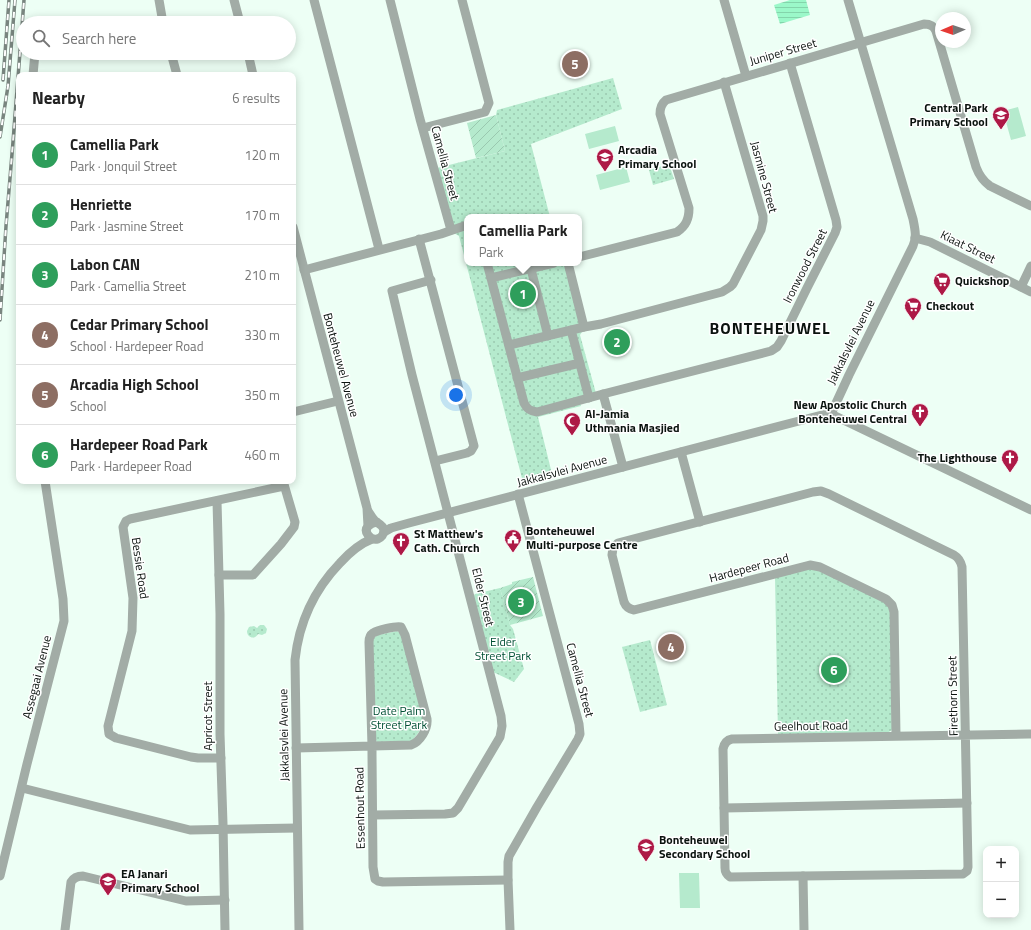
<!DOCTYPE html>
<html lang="en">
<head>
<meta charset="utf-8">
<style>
  body { margin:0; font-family:"Titillium Web",sans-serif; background:#f2f2f2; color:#222 }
  .controls { position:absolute; right:12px; bottom:12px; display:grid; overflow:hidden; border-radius:8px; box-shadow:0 2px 10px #0003 }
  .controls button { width:36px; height:36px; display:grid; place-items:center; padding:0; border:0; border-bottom:1px solid #e0e0e0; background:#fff; color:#222; font:20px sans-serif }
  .compass { position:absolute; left:935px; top:12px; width:36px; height:36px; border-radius:50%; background:#fff; box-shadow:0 2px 10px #0003; rotate:268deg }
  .you { position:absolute; left:456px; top:395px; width:14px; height:14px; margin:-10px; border:3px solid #fff; border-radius:50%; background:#1a73e8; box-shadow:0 0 0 6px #1a73e833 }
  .badge { display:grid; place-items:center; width:26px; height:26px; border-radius:50%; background:#d93025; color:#fff; font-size:13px; font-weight:700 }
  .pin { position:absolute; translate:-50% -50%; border:2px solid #fff; box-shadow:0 1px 4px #0006 }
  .popup { position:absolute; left:464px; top:214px; width:118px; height:52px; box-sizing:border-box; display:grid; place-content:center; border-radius:8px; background:#fff; filter:drop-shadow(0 1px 3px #0005); font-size:13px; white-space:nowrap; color:#767676 }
  .popup b { font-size:15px; color:#222 }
  .popup::after { content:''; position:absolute; left:50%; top:100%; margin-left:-8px; border:8px solid transparent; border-top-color:#fff }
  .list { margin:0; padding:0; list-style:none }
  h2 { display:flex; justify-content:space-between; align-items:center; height:52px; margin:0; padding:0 16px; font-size:17px }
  h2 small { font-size:13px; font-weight:400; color:#767676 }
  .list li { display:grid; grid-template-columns:26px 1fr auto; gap:12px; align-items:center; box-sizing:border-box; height:60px; padding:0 16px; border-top:1px solid #e0e0e0 }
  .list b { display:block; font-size:15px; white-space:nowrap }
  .list p { margin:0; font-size:13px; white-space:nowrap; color:#767676 }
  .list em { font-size:13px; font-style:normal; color:#767676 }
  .icon { flex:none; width:22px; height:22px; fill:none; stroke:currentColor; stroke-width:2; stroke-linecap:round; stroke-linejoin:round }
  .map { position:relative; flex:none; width:1031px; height:930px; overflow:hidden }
  .search { position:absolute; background:#fff; box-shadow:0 2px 10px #0003; left:16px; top:16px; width:280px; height:44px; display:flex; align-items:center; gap:10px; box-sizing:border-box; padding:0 14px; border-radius:22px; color:#767676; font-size:15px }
  .panel { position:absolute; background:#fff; box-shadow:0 2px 10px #0003; left:16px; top:72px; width:280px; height:412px; border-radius:8px }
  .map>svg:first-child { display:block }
  .grass { fill:url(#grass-dots) }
  .garden { fill:url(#garden-furrows) }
  .pitch { fill:#b5eacd }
  .water { fill:url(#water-rules) }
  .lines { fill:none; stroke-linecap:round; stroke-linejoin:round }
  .minor { stroke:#a2aca6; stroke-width:9 }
  .rail-casing { stroke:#79857f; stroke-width:3.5 }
  .rail { stroke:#fff; stroke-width:2; stroke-dasharray:6; stroke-linecap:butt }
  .labels { text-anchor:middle; stroke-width:3; stroke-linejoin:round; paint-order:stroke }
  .street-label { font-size:12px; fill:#0b130f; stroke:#fff }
  .poi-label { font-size:12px; font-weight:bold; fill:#0b130f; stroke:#fff; text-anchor:start }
  .park-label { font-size:12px; fill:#015034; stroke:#fff }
  .district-label { font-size:16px; font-weight:bold; letter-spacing:1px; fill:#0b130f; stroke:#fff }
</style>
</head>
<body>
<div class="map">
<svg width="1031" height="930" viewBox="0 0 1031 930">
  <defs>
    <pattern id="grass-dots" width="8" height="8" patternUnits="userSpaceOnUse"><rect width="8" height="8" fill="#b5eacd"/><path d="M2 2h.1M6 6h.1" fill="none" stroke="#9ac8af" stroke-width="1.8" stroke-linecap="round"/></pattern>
    <pattern id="garden-furrows" width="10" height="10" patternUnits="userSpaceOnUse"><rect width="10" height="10" fill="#b5eacd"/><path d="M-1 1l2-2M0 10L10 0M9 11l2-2" fill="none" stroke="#9ac8af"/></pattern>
    <pattern id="water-rules" width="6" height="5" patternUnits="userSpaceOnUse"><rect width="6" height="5" fill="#9bf8c9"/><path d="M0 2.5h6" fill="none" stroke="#84d4ab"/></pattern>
  </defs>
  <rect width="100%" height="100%" fill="#edfff5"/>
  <g class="grass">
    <path d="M613,78L622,109L531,144L550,217H467V263H567L585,327L580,335L597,397L580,402L581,406L538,417L553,478L524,486L459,236L450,231L437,168L505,151L496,115L497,110Z"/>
    <path d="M669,164L674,179L653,185L649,170Z"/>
    <path d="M808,568L818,569L882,599L890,608L892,730L887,733L778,736L775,577Z"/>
    <path d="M500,588L510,625L513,629L524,669L514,682L493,672L473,597L475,594Z"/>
    <path d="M260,625H264L267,629L266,633L262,635L258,634C255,640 247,638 247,631L249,627L254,626L257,628Z"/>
    <path d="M397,631L400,633L424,717L422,728L412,741L377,742L376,740L372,642L375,637L378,635Z"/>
    <path d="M650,640L667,705L640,712L622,647Z"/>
  </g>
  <g class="garden">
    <path d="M496,115L505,151L476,158L467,123Z"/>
    <path d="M533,577L543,616L510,625L500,588L512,584V582Z"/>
  </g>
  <g class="pitch">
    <path d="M1018,107L1026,136L1011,140L1003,111Z"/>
    <path d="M615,126L619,141L589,149L585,134Z"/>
    <path d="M626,167L630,182L600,190L596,175Z"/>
    <path d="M679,873H699L700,908H680Z"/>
  </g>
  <path class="water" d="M790,0H806L810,15L780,24L774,5Z"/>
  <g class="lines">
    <g class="minor">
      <path d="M159,0L163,23"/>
      <path d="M234,0L240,23"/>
      <path d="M314,0L379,249"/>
      <path d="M390,0L420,119L451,230"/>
      <path d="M724,0L746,76"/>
      <path d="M171,53L177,75"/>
      <path d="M248,53L253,75"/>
      <path d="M33,75L35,53"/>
      <path d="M423,128L485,112L489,103L462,0"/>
      <path d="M293,227L367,508L368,526"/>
      <path d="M915,238L930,242L1031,292"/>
      <path d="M419,239L474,446L471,451L467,453L435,461"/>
      <path d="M579,257L677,232C686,226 689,219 689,208L660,114C660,108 661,104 666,100L924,24C930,24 934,26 936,31L976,167C979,175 983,181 990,186L1031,206"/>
      <path d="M487,263L524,403C527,409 530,411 537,412L603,394"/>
      <path d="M568,263L584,327"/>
      <path d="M531,269L548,336"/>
      <path d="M304,270L441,234L467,225"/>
      <path d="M491,278L554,263"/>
      <path d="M1021,287L1031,266"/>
      <path d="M571,330L589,398"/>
      <path d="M509,345L584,327L601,324L722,292L730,287L733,284L761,230L763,221V216L724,82"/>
      <path d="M517,378L580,363"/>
      <path d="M293,412L338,401"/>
      <path d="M831,414L849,375L913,246C917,237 915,229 913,219L848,0"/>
      <path d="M831,414L1031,510"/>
      <path d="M681,452L700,522"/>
      <path d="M623,467L603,394L771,351L777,347L781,341L807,288L835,233L837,227L836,220L790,63"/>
      <path d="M217,501L220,614V734L223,824L225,930"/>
      <path d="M368,511C370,514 372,518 375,521C379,524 383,525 384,530C384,539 373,543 368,535C363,528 370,523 377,522"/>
      <path d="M384,532L391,528L409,523L822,415L831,414"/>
      <path d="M219,575H253L281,544L294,527L295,522L283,481"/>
      <path d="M896,736L894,612L892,605L886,599L820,567L810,565L634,610C629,609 626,607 624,602L612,555L613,548L618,543L813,492L821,491L829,494L954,555C959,558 961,562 962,567L968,867L967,871L963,874L730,877C726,874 725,872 725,868L723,749C724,744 727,740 732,739C831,737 930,736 1029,734H1031"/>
      <path d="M296,748L411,745C420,742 428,729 427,719L405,635L401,627C395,626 378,630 373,633C370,635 369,638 369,642L372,746V754L373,867L375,879L378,881L383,882L508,880"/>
      <path d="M221,758H198L191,757L116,738L109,734L108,726L132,631L133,598L123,527L126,521L130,519L284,486"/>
      <path d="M22,788L190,830L297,828"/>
      <path d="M724,808L967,803"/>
      <path d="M373,815L445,814L453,813L458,808L500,737L502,726L501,716L412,375L392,291L431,280"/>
      <path d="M0,876L27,764L64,621L63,599L45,481"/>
      <path d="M803,876L804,930"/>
      <path d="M65,930L71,882C74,877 78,876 83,876L186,901L225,900"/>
      <path d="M299,930L295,660C299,622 314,590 340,563C349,553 359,544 372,539"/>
      <path d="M510,930L508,880V862L509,856L537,807L578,739L580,734L579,724L518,494"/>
    </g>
    <g class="rail-casing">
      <g id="rail">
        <path d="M3,80L9,0"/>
        <path d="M0,137L8,86L15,0"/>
        <path d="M0,320L6,226L13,142L24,0"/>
      </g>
    </g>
    <use href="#rail" class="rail"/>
  </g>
  <defs>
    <g id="school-pin" transform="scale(0.9)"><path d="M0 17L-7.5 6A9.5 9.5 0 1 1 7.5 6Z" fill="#ad1946" stroke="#fff"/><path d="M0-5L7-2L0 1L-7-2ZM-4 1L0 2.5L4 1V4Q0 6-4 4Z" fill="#fff"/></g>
    <g id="supermarket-pin" transform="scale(0.9)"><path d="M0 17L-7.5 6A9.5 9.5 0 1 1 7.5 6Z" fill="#ad1946" stroke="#fff"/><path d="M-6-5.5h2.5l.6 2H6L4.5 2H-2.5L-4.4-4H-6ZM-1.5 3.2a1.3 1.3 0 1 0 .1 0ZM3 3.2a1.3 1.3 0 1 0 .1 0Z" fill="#fff"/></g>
    <g id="church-pin" transform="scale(0.9)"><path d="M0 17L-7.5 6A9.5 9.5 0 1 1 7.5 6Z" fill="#ad1946" stroke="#fff"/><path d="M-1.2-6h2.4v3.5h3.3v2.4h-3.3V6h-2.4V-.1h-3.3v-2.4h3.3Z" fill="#fff"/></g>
    <g id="mosque-pin" transform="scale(0.9)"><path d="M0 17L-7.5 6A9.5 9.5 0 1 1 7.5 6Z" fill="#ad1946" stroke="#fff"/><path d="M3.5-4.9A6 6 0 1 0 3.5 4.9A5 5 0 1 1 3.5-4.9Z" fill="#fff"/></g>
    <g id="civic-pin" transform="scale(0.9)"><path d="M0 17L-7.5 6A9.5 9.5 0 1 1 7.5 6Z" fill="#ad1946" stroke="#fff"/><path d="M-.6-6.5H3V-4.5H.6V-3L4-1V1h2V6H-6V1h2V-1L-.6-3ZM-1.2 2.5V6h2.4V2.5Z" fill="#fff"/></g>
  </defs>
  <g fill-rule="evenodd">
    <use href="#school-pin" x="1001" y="115"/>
    <use href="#school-pin" x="605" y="157"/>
    <use href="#supermarket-pin" x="942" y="281"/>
    <use href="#supermarket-pin" x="913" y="306"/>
    <use href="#church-pin" x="920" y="412"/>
    <use href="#mosque-pin" x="572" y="421"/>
    <use href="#church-pin" x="1010" y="458"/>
    <use href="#civic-pin" x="513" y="538"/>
    <use href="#church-pin" x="401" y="541"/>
    <use href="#school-pin" x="646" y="847"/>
    <use href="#school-pin" x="108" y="881"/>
  </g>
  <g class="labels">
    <g class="street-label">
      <text transform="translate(783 52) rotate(-16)" y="4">Juniper Street</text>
      <text transform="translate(445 163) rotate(75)" y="4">Camellia Street</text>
      <text transform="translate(764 177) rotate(75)" y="4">Jasmine Street</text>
      <text transform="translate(968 247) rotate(26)" y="4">Kiaat Street</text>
      <text transform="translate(805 266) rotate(-63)" y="4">Ironwood Street</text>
      <text transform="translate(851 342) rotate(-64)" y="4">Jakkalsvlei Avenue</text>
      <text transform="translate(341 365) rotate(75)" y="4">Bonteheuwel Avenue</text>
      <text transform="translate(562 471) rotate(-15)" y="4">Jakkalsvlei Avenue</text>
      <text transform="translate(140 568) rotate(82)" y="4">Bessie Road</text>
      <text transform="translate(749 568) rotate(-15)" y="4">Hardepeer Road</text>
      <text transform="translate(483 597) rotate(76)" y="4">Elder Street</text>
      <text transform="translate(37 677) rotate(-76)" y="4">Assegaai Avenue</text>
      <text transform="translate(580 680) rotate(75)" y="4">Camellia Street</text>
      <text transform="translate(953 696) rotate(-91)" y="4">Firethorn Street</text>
      <text transform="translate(208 716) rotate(-90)" y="4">Apricot Street</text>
      <text transform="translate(811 726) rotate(-1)" y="4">Geelhout Road</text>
      <text transform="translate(284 735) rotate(-91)" y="4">Jakkalsvlei Avenue</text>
      <text transform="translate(360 808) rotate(-91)" y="4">Essenhout Road</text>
    </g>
    <g class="poi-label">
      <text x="988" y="112" text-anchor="end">Central Park<tspan x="988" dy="14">Primary School</tspan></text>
      <text x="618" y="154">Arcadia<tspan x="618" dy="14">Primary School</tspan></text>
      <text x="955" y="285">Quickshop</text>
      <text x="926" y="310">Checkout</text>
      <text x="907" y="409" text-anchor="end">New Apostolic Church<tspan x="907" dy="14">Bonteheuwel Central</tspan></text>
      <text x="585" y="418">Al-Jamia<tspan x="585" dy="14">Uthmania Masjied</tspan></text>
      <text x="997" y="462" text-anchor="end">The Lighthouse</text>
      <text x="526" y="535">Bonteheuwel<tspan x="526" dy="14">Multi-purpose Centre</tspan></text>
      <text x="414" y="538">St Matthew's<tspan x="414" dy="14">Cath. Church</tspan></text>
      <text x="659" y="844">Bonteheuwel<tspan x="659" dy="14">Secondary School</tspan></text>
      <text x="121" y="878">EA Janari<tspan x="121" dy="14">Primary School</tspan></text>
    </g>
    <g class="park-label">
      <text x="503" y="646">Elder<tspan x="503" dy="14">Street Park</tspan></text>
      <text x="399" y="715">Date Palm<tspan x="399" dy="14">Street Park</tspan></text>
    </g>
    <g class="district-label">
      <text x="770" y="334">BONTEHEUWEL</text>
    </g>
  </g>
</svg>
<div class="controls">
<button>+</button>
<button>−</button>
</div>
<svg class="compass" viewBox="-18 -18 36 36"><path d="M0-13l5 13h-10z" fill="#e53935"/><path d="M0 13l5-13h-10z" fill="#767676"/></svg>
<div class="you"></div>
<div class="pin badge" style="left:523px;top:294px;background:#2e9e5b">1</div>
<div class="popup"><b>Camellia Park</b>Park</div>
<div class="pin badge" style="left:617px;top:342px;background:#2e9e5b">2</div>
<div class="pin badge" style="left:521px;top:602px;background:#2e9e5b">3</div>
<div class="pin badge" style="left:671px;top:647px;background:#8d6e63">4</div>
<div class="pin badge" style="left:575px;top:64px;background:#8d6e63">5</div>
<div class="pin badge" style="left:834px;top:670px;background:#2e9e5b">6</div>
<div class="search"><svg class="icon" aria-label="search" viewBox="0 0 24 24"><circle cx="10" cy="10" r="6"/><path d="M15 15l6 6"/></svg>Search here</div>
<section class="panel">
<h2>Nearby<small>6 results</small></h2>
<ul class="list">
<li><span class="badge" style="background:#2e9e5b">1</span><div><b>Camellia Park</b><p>Park · Jonquil Street</p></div><em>120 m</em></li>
<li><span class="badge" style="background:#2e9e5b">2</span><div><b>Henriette</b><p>Park · Jasmine Street</p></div><em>170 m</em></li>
<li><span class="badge" style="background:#2e9e5b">3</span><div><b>Labon CAN</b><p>Park · Camellia Street</p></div><em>210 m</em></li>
<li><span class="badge" style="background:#8d6e63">4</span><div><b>Cedar Primary School</b><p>School · Hardepeer Road</p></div><em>330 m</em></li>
<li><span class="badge" style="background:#8d6e63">5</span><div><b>Arcadia High School</b><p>School</p></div><em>350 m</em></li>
<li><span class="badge" style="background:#2e9e5b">6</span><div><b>Hardepeer Road Park</b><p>Park · Hardepeer Road</p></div><em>460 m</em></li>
</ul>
</section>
</div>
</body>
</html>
